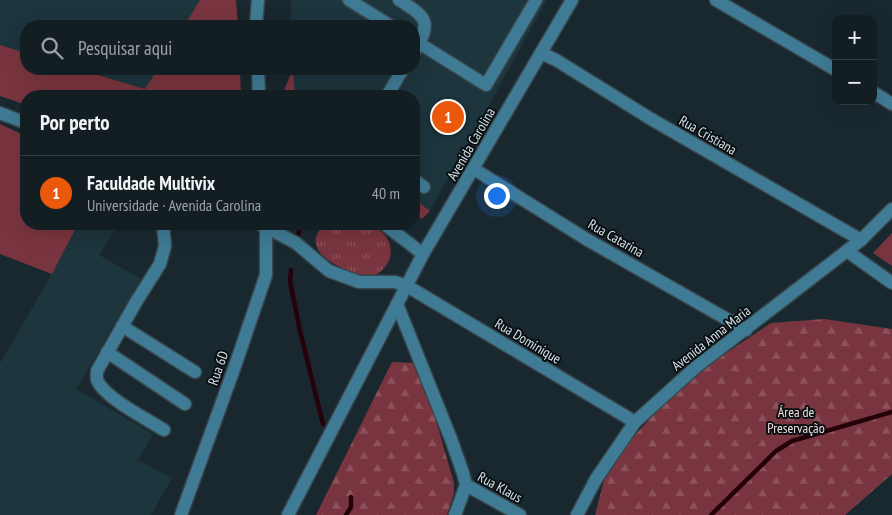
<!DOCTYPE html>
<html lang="pt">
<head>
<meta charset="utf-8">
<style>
  body { margin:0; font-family:"PT Sans Narrow",sans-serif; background:#202b30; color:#f1f3f6 }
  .controls { position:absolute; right:15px; top:15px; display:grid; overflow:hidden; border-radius:10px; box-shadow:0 5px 20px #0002 }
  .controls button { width:45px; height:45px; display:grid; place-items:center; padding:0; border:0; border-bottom:1px solid #323c41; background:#131e23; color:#f1f3f6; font:25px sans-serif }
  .you { position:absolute; left:496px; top:195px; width:18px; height:18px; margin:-12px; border:4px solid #fff; border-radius:50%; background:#1a73e8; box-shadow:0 0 0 8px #1a73e833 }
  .badge { display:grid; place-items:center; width:32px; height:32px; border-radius:50%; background:#ea580c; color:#fff; font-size:16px; font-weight:700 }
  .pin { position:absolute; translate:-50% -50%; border:2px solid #fff; box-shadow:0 1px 5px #0006 }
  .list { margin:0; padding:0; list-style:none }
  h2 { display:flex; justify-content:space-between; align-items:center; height:65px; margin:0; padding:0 20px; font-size:21px }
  h2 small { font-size:16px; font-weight:400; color:#9da2a6 }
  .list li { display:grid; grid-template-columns:32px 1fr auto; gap:15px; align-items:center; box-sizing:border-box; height:75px; padding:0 20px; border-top:1px solid #323c41 }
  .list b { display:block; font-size:19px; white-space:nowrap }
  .list p { margin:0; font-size:16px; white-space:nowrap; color:#9da2a6 }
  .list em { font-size:16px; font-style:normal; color:#9da2a6 }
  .icon { flex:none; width:28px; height:28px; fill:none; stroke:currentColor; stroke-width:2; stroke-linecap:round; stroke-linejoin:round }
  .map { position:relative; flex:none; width:892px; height:515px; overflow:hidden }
  .search { position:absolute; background:#131e23; box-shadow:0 5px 20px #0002; left:20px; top:20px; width:400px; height:55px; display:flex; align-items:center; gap:12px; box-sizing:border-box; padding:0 18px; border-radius:20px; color:#9da2a6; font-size:19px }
  .panel { position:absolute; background:#131e23; box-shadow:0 5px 20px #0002; left:20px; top:90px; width:400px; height:140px; border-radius:20px }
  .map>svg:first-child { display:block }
  .built { fill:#1d353d }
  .green { fill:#79353f }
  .forest { fill:url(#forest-firs) }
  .park { fill:url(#park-tufts) }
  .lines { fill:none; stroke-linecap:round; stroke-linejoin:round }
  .stream { stroke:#250209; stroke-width:4.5 }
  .minor-casing { stroke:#38464c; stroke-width:15 }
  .minor { stroke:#3f7b94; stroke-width:12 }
  .labels { text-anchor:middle; stroke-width:4; stroke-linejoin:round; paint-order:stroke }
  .street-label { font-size:14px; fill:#d8e2e6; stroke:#091013 }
  .park-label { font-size:14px; fill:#f4dcde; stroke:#091013 }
</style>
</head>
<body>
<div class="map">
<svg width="892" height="515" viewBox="0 0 892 515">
  <defs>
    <pattern id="forest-firs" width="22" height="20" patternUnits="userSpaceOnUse" patternTransform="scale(1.25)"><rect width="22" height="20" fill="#79353f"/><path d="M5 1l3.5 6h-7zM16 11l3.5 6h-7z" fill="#8b525b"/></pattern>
    <pattern id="park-tufts" width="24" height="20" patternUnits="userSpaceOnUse" patternTransform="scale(1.25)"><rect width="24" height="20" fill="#79353f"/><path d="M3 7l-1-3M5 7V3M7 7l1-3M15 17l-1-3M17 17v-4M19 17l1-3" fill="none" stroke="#8b525b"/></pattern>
  </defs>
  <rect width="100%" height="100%" fill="#19282f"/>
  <g class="built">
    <path d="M0,0H200L184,26H26V53L0,45Z"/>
    <path d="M291,0H547L430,211L414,199V96H295L293,69H414V26H291Z"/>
    <path d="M78,69H158L146,89Z"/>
    <path d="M78,224H119L99,255L141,279L76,389L153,434L138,460L172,478L151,515H0V363L52,274Z"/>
  </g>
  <g class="green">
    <path d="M200,0H236L238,26H184Z"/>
    <path d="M0,45L26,53V69H78L145,89L158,69H240L241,96H26V105L0,96Z"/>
    <path d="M293,69L295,96H283L282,95Z"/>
    <path d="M0,124L26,136V224H78L52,274L0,254Z"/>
    <path d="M414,199L430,211L422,219L414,211Z"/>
    <path d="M892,233V266L873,253Z"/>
  </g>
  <g class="forest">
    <path d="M824,319L892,329V474L845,515H595L608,465L684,381L771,323Z"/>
    <path d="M392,362L416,363L432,407L454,483V493L447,515H316Z"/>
  </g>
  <path class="park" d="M325,224C342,224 360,221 375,228C401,241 393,272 366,279C345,270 295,252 325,224Z"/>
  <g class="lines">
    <g class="stream">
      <path d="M297,240L301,224"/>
      <path d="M291,270L290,281L300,331L323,424"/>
      <path d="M346,515L351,507V497"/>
      <path d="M711,515L776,451L792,441L892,412"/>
    </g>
    <g class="minor-casing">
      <g id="minor">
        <path d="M349,0L391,26"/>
        <path d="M399,0C426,17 433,21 414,52"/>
        <path d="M716,0L836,70"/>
        <path d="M256,26L258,0"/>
        <path d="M414,40L486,85L536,0"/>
        <path d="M541,53L556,60L651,119L861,240"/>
        <path d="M258,69L259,96"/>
        <path d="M873,92L892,104"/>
        <path d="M387,96L403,69"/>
        <path d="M0,113L26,123"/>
        <path d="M474,169L586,239L746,330"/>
        <path d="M414,180L424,187"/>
        <path d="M163,224L165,246L160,264L136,302L97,371C97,375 96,379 98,382C107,399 147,419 164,430"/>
        <path d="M260,224L296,243L329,271L359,282H395L407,286L635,422"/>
        <path d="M384,224L423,254"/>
        <path d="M847,251L892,283"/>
        <path d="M397,304L451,439L463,473L466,485L455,515"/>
        <path d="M122,326L195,372"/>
        <path d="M107,352L185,404"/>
        <path d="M466,485L520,515"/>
        <path d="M181,515L234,369L266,275V224"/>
        <path d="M288,515L423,254L572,0"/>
        <path d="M577,515L596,479L635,422L696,367L861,240L892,209"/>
      </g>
    </g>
    <use href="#minor" class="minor"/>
  </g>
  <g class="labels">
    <g class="street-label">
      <text transform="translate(708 135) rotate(30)" y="5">Rua Cristiana</text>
      <text transform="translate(471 144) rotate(-60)" y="5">Avenida Carolina</text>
      <text transform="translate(616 238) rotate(30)" y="5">Rua Catarina</text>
      <text transform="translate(711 338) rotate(-38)" y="5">Avenida Anna Maria</text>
      <text transform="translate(528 341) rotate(31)" y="5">Rua Dominique</text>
      <text transform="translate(218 368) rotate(-71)" y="5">Rua 6D</text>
      <text transform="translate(500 487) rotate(29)" y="5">Rua Klaus</text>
    </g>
    <g class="park-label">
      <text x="796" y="417">Área de<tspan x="796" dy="16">Preservação</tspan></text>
    </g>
  </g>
</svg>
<div class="controls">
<button>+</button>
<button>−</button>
</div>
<div class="you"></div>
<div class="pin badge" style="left:448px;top:117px">1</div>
<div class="search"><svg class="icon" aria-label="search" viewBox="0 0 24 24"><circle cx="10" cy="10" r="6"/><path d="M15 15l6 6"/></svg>Pesquisar aqui</div>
<section class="panel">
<h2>Por perto<small></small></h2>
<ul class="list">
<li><span class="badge">1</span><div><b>Faculdade Multivix</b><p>Universidade · Avenida Carolina</p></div><em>40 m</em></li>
</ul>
</section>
</div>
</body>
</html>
